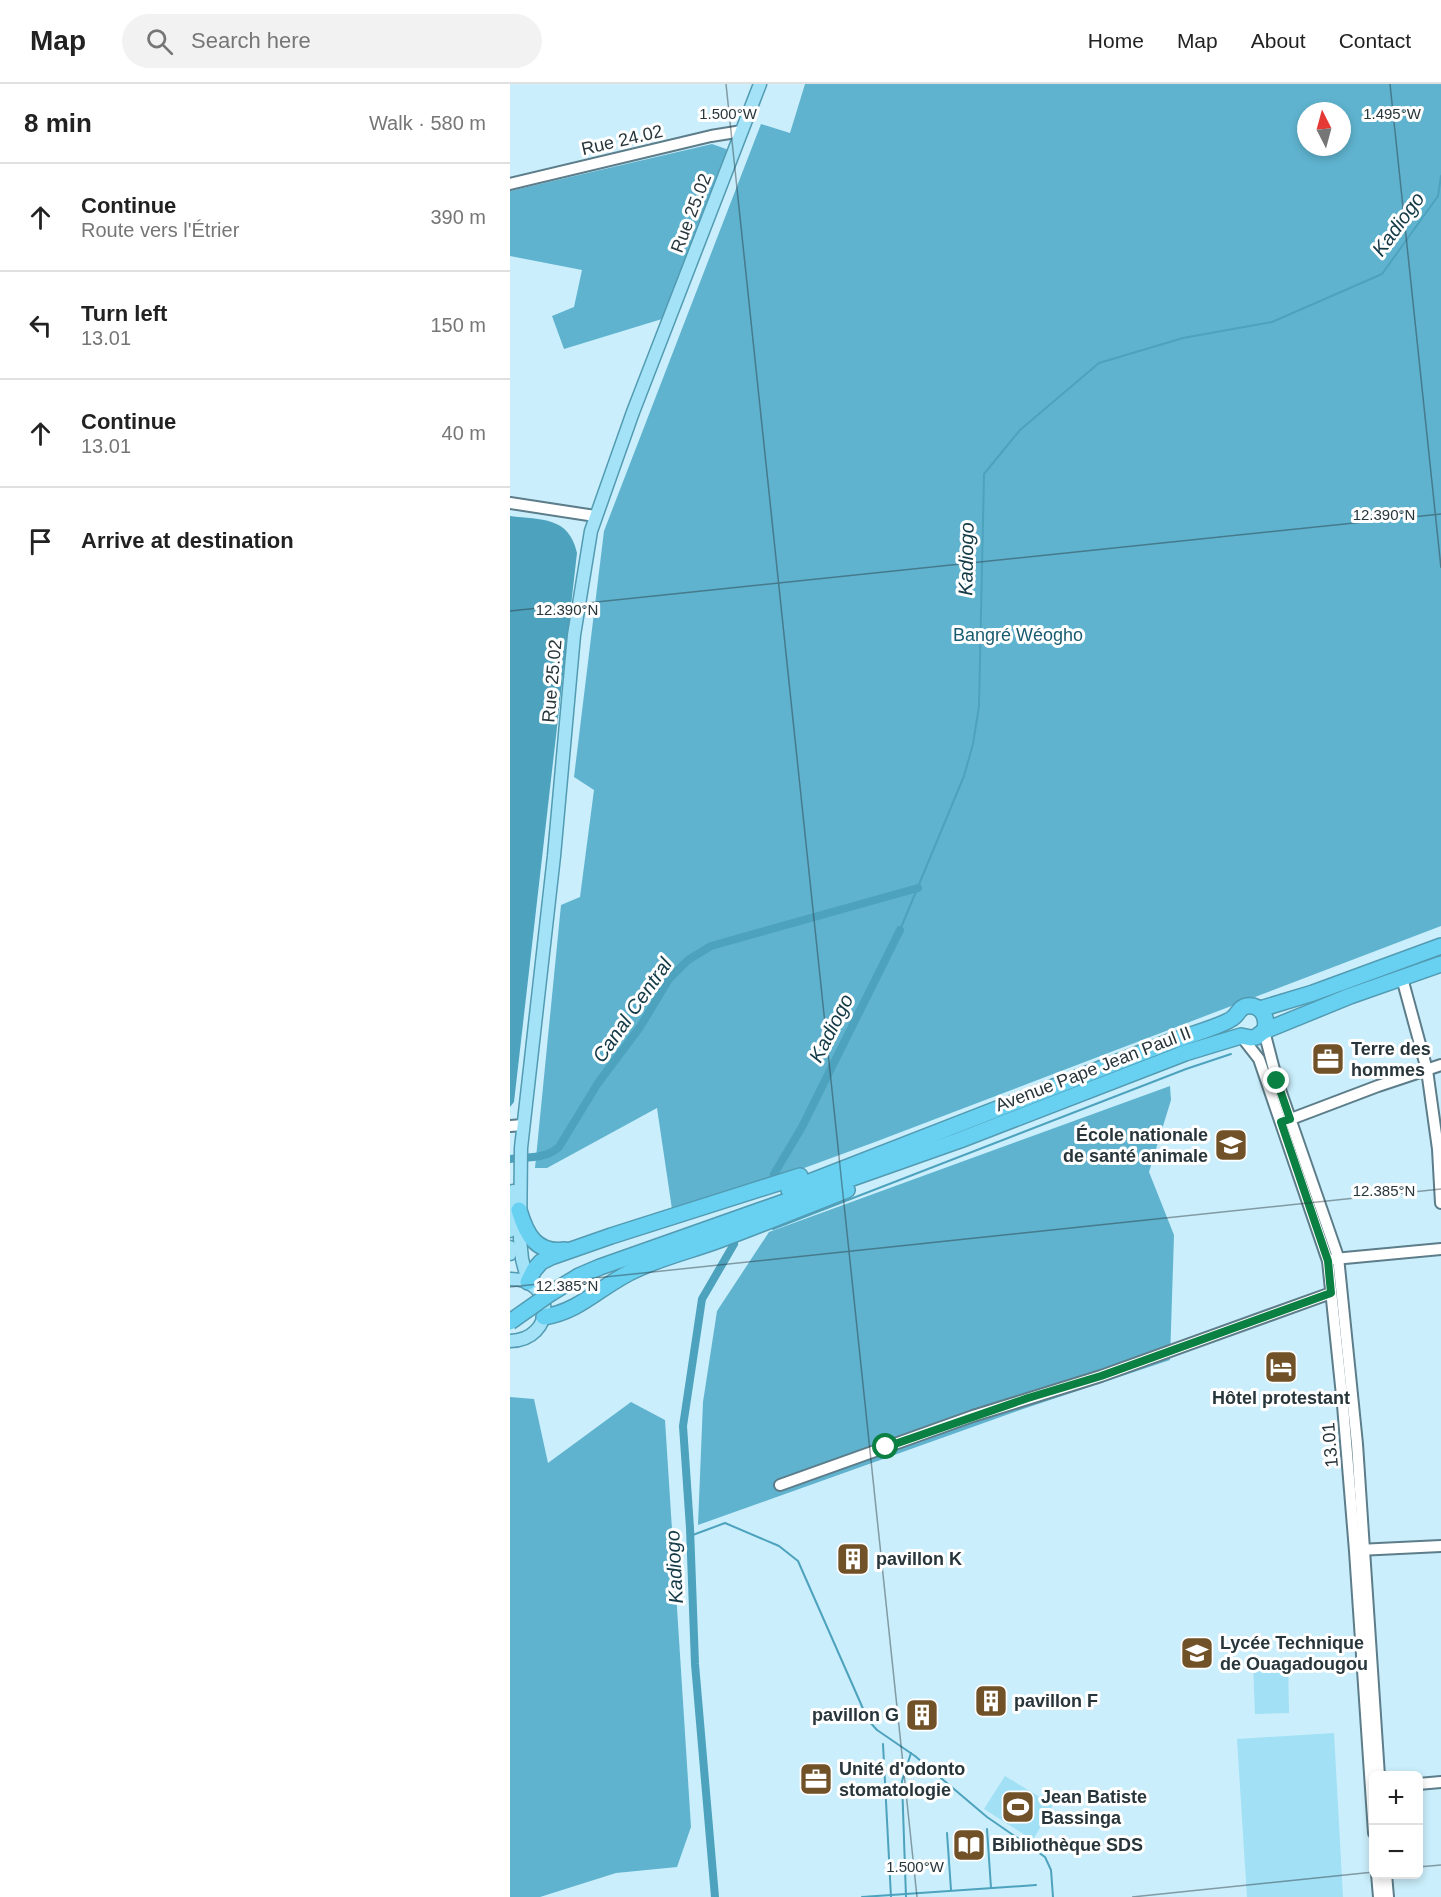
<!DOCTYPE html>
<html lang="en">
<head>
<meta charset="utf-8">
<style>
  body { margin:0; font-family:Arial,sans-serif; background:#f2f2f2; color:#222 }
  .controls { position:absolute; right:18px; bottom:18px; display:grid; overflow:hidden; border-radius:9px; box-shadow:0 3px 9px #0003 }
  .controls button { width:54px; height:54px; display:grid; place-items:center; padding:0; border:0; border-bottom:2px solid #e0e0e0; background:#fff; color:#222; font:30px sans-serif }
  .compass { position:absolute; left:787px; top:18px; width:54px; height:54px; border-radius:50%; background:#fff; box-shadow:0 3px 9px #0003; rotate:354deg }
  .stop { position:absolute; width:18px; height:18px; margin:-14px; border:4px solid #0b8043; border-radius:50%; background:#fff }
  .stop.end { background:#0b8043; border-color:#fff; box-shadow:0 2px 6px #0008 }
  .list { margin:0; padding:0; list-style:none }
  h2 { display:flex; justify-content:space-between; align-items:center; height:78px; margin:0; padding:0 24px; font-size:26px }
  h2 small { font-size:20px; font-weight:400; color:#767676 }
  .list li { display:grid; grid-template-columns:39px 1fr auto; gap:18px; align-items:center; box-sizing:border-box; height:108px; padding:0 24px; border-top:2px solid #e0e0e0 }
  .list b { display:block; font-size:22px; white-space:nowrap }
  .list p { margin:0; font-size:20px; white-space:nowrap; color:#767676 }
  .list em { font-size:20px; font-style:normal; color:#767676 }
  .icon { flex:none; width:33px; height:33px; fill:none; stroke:currentColor; stroke-width:2; stroke-linecap:round; stroke-linejoin:round }
  .map { position:relative; flex:none; width:931px; height:1813px; overflow:hidden }
  header { display:flex; align-items:center; gap:36px; box-sizing:border-box; height:84px; padding:0 30px; background:#fff; border-bottom:2px solid #e0e0e0 }
  header strong { font-size:28px }
  nav { display:flex; gap:33px; margin-inline-start:auto; font-size:21px }
  .search { width:420px; height:54px; background:#f2f2f2; display:flex; align-items:center; gap:15px; box-sizing:border-box; padding:0 21px; border-radius:33px; color:#767676; font-size:22px }
  main { display:flex }
  aside { flex:1; background:#fff }
  .map>svg:first-child { display:block }
  .green { fill:#a2e0f5 }
  .forest { fill:#5fb3cf; fill-rule:evenodd }
  .water { fill:#4da2bd }
  .lines { fill:none; stroke-linecap:round; stroke-linejoin:round }
  .stream { stroke:#4da2bd; stroke-width:2 }
  .canal { stroke:#4da2bd; stroke-width:8 }
  .minor-casing { stroke:#5c7d89; stroke-width:14 }
  .major-casing { stroke:#529bb2; stroke-width:15 }
  .highway-casing { stroke:#529bb2; stroke-width:18 }
  .minor { stroke:#fff; stroke-width:10 }
  .major { stroke:#a4e3f7; stroke-width:12 }
  .highway { stroke:#68d1f2; stroke-width:15 }
  .highway-bridge-casing { stroke:#529bb2; stroke-width:18; stroke-linecap:butt }
  .highway-bridge { stroke:#68d1f2; stroke-width:15 }
  .route { stroke:#0b8043; stroke-width:8 }
  .ticks { fill:none; stroke:#28363b; stroke-width:1.5; stroke-opacity:0.45 }
  .labels { text-anchor:middle; stroke-width:6; stroke-linejoin:round; paint-order:stroke }
  .street-label { font-size:18px; fill:#28363b; stroke:#fff }
  .park-label { font-size:18px; fill:#185c70; stroke:#fff }
  .poi-label { font-size:18px; font-weight:bold; fill:#28363b; stroke:#fff; text-anchor:start }
  .water-label { font-size:20px; font-style:italic; fill:#133a46; stroke:#fff }
  .ticks-label { font-size:15px; text-anchor:middle; fill:#28363b; stroke:#fff; stroke-width:6; stroke-linejoin:round; paint-order:stroke }
</style>
</head>
<body>
<header>
<strong>Map</strong>
<div class="search"><svg class="icon" aria-label="search" viewBox="0 0 24 24"><circle cx="10" cy="10" r="6"/><path d="M15 15l6 6"/></svg>Search here</div>
<nav><a>Home</a><a>Map</a><a>About</a><a>Contact</a></nav>
</header>
<main>
<aside>
<h2>8 min<small>Walk · 580 m</small></h2>
<ul class="list">
<li><svg class="icon" aria-label="ahead" viewBox="0 0 24 24"><path d="M12 20V5M6 11l6-6 6 6"/></svg><div><b>Continue</b><p>Route vers l'Étrier</p></div><em>390 m</em></li>
<li><svg class="icon" aria-label="left" viewBox="0 0 24 24"><path d="M17 20v-9H6M10 6l-5 5 5 5"/></svg><div><b>Turn left</b><p>13.01</p></div><em>150 m</em></li>
<li><svg class="icon" aria-label="ahead" viewBox="0 0 24 24"><path d="M12 20V5M6 11l6-6 6 6"/></svg><div><b>Continue</b><p>13.01</p></div><em>40 m</em></li>
<li><svg class="icon" aria-label="arrive" viewBox="0 0 24 24"><path d="M6 21V4h12l-3 4 3 4H6"/></svg><div><b>Arrive at destination</b></div></li>
</ul>
</aside>
<div class="map">
<svg width="931" height="1813" viewBox="0 0 931 1813">
  <rect width="100%" height="100%" fill="#caeefb"/>
  <g class="green">
    <path d="M778,1575L779,1629L745,1630L743,1576Z"/>
    <path d="M824,1649L833,1813H737L727,1655Z"/>
    <path d="M495,1692L543,1721L523,1756L474,1725Z"/>
  </g>
  <g class="forest">
    <path d="M295,0H931V842L365,1058L163,1132L147,1024L37,1084H25L51,821L70,813L84,706L64,693L94,447L251,40L280,49ZM796,27H832V63H796Z"/>
    <path d="M202,60L219,66L152,235L54,265L42,232L64,223L72,186L0,172V107Z"/>
    <path d="M660,1002L661,1016L639,1088L664,1151L660,1276L516,1324L188,1441L193,1318L207,1227L259,1148Z"/>
    <path d="M0,1313L24,1315L38,1379L121,1318L155,1336L181,1743L167,1783L106,1789L30,1813H0Z"/>
  </g>
  <path class="water" d="M0,432C31,436 59,432 67,469L4,1018L0,1023Z"/>
  <g class="lines">
    <g class="stream">
      <path d="M390,846L454,692L463,660L469,622L474,390L510,346L589,279L673,254L762,238L872,190L928,112L931,92"/>
      <path d="M263,1145L676,985L721,970"/>
      <path d="M180,1452L215,1439L269,1462L288,1477L358,1636L367,1646L405,1672L477,1733L535,1773L541,1786L543,1813"/>
      <path d="M373,1660L381,1813"/>
      <path d="M477,1745L481,1804"/>
      <path d="M437,1749L441,1806"/>
      <path d="M352,1813L526,1801"/>
      <path d="M396,1813L392,1697L401,1669"/>
    </g>
    <g class="canal">
      <path d="M0,1075C17,1073 36,1075 49,1063L88,999L130,943L159,895L178,876L201,862L408,804"/>
      <path d="M264,1090L292,1043L390,846"/>
      <path d="M205,1813L185,1580L180,1444L173,1342L192,1215L224,1160"/>
    </g>
    <g class="minor-casing">
      <g id="minor">
        <path d="M0,100L201,52L232,47"/>
        <path d="M0,419L85,432"/>
        <path d="M892,894L917,986L928,1065L931,1119"/>
        <path d="M754,947L767,997L828,1173L847,1360L869,1692"/>
        <path d="M731,952L749,975L818,1177L833,1321L845,1467L864,1749"/>
        <path d="M773,1038L868,1002L931,981"/>
        <path d="M0,1042L13,1041"/>
        <path d="M824,1175L931,1165"/>
        <path d="M270,1401L463,1332L591,1292L821,1209"/>
        <path d="M848,1466L931,1462"/>
        <path d="M908,1700L931,1698"/>
        <path d="M867,1790L869,1813"/>
        <path d="M876,1790L878,1813"/>
      </g>
    </g>
    <g class="major-casing">
      <g id="major">
        <path d="M0,1147L3,1107"/>
        <path d="M0,1163V1170"/>
        <path d="M0,1195C46,1194 46,1256 0,1257"/>
        <path d="M18,1198L12,1175L10,1155L11,1064L44,772L64,551L81,447L123,328L250,0"/>
      </g>
    </g>
    <g class="highway-casing">
      <g id="highway">
        <path d="M750,925L803,909L931,862"/>
        <path d="M279,1106L662,957C674,953 716,941 724,933C729,929 729,923 737,922C752,920 759,935 754,947"/>
        <path d="M9,1126C16,1150 26,1170 55,1166"/>
        <path d="M18,1198L24,1186L31,1178L41,1173L101,1152L290,1092"/>
        <path d="M41,1209L69,1192L90,1183L450,1056L675,969L731,952L741,954L746,953L754,947L840,912L931,880"/>
        <path d="M34,1233C72,1227 92,1200 127,1185C153,1173 182,1166 209,1156C252,1140 294,1123 337,1106"/>
      </g>
    </g>
    <use href="#minor" class="minor"/>
    <use href="#major" class="major"/>
    <use href="#highway" class="highway"/>
    <g class="highway-bridge-casing">
      <path id="highway-bridge" d="M0,1238L41,1209"/>
    </g>
    <use href="#highway-bridge" class="highway-bridge"/>
  </g>
  <g class="lines">
    <path class="route" d="M376,1363L518,1314L591,1292L821,1209L818,1177L771,1038L780,1035L767,997"/>
  </g>
  <path class="ticks" d="M216,0L407,1813M880,0L931,484M0,527L931,430M0,1203L931,1105M908,1783L931,1781M622,1813L864,1788"/>
  <defs>
    <g id="office-square" transform="scale(1.725)"><rect x="-9" y="-9" width="18" height="18" rx="4" fill="#715127" stroke="#fff"/><path d="M-6-3h4V-5.5h4V-3h4V5H-6ZM-1-4.5V-3h2v-1.5ZM-6 0V1H6V0Z" fill="#fff"/></g>
    <g id="school-square" transform="scale(1.725)"><rect x="-9" y="-9" width="18" height="18" rx="4" fill="#715127" stroke="#fff"/><path d="M0-5L7-2L0 1L-7-2ZM-4 1L0 2.5L4 1V4Q0 6-4 4Z" fill="#fff"/></g>
    <g id="hotel-square" transform="scale(1.725)"><rect x="-9" y="-9" width="18" height="18" rx="4" fill="#715127" stroke="#fff"/><path d="M-6-4.5h1.5V1H6V5H4.5V3h-9V5H-6ZM-4 0a1.8 1.8 0 1 1 3.6 0ZM.5 0V-2.5h3Q6-2.5 6 0Z" fill="#fff"/></g>
    <g id="building-square" transform="scale(1.725)"><rect x="-9" y="-9" width="18" height="18" rx="4" fill="#715127" stroke="#fff"/><path d="M-4-6H4V6H1V3H-1V6H-4ZM-2.5-4.3h1.7v1.8h-1.7ZM.8-4.3h1.7v1.8H.8ZM-2.5-1h1.7V.8h-1.7ZM.8-1h1.7V.8H.8Z" fill="#fff"/></g>
    <g id="stadium-square" transform="scale(1.725)"><rect x="-9" y="-9" width="18" height="18" rx="4" fill="#715127" stroke="#fff"/><path d="M0-5a6.5 5 0 1 0 0 10a6.5 5 0 1 0 0-10ZM-3.5-1.8h7v3.6h-7Z" fill="#fff"/></g>
    <g id="library-square" transform="scale(1.725)"><rect x="-9" y="-9" width="18" height="18" rx="4" fill="#715127" stroke="#fff"/><path d="M-6-4Q-3-5.5-.7-3.5V5Q-3 3-6 4ZM6-4Q3-5.5 .7-3.5V5Q3 3 6 4Z" fill="#fff"/></g>
  </defs>
  <g fill-rule="evenodd">
    <use href="#office-square" x="818" y="975"/>
    <use href="#school-square" x="721" y="1061"/>
    <use href="#hotel-square" x="771" y="1283"/>
    <use href="#building-square" x="343" y="1475"/>
    <use href="#school-square" x="687" y="1569"/>
    <use href="#building-square" x="481" y="1617"/>
    <use href="#building-square" x="412" y="1631"/>
    <use href="#office-square" x="306" y="1695"/>
    <use href="#stadium-square" x="508" y="1723"/>
    <use href="#library-square" x="459" y="1761"/>
  </g>
  <g class="labels">
    <g class="street-label">
      <text transform="translate(112 56) rotate(-13)" y="6">Rue 24.02</text>
      <text transform="translate(181 129) rotate(-69)" y="6">Rue 25.02</text>
      <text transform="translate(42 597) rotate(-85)" y="6">Rue 25.02</text>
      <text transform="translate(583 985) rotate(-21)" y="6">Avenue Pape Jean Paul II</text>
      <text transform="translate(820 1361) rotate(-95)" y="6">13.01</text>
    </g>
    <g class="park-label">
      <text x="508" y="557">Bangré Wéogho</text>
    </g>
    <g class="poi-label">
      <text x="841" y="971">Terre des<tspan x="841" dy="21">hommes</tspan></text>
      <text x="698" y="1057" text-anchor="end">École nationale<tspan x="698" dy="21">de santé animale</tspan></text>
      <text x="771" y="1320" text-anchor="middle">Hôtel protestant</text>
      <text x="366" y="1481">pavillon K</text>
      <text x="710" y="1565">Lycée Technique<tspan x="710" dy="21">de Ouagadougou</tspan></text>
      <text x="504" y="1623">pavillon F</text>
      <text x="389" y="1637" text-anchor="end">pavillon G</text>
      <text x="329" y="1691">Unité d'odonto<tspan x="329" dy="21">stomatologie</tspan></text>
      <text x="531" y="1719">Jean Batiste<tspan x="531" dy="21">Bassinga</tspan></text>
      <text x="482" y="1767">Bibliothèque SDS</text>
    </g>
    <g class="water-label">
      <text transform="translate(888 140) rotate(-54)" y="7">Kadiogo</text>
      <text transform="translate(456 475) rotate(-89)" y="7">Kadiogo</text>
      <text transform="translate(122 926) rotate(-55)" y="7">Canal Central</text>
      <text transform="translate(321 944) rotate(-63)" y="7">Kadiogo</text>
      <text transform="translate(164 1483) rotate(-93)" y="7">Kadiogo</text>
    </g>
  </g>
  <g class="ticks-label">
    <text x="218" y="35">1.500°W</text>
    <text x="882" y="35">1.495°W</text>
    <text x="874" y="436">12.390°N</text>
    <text x="57" y="531">12.390°N</text>
    <text x="874" y="1112">12.385°N</text>
    <text x="57" y="1207">12.385°N</text>
    <text x="405" y="1788">1.500°W</text>
  </g>
</svg>
<div class="controls">
<button>+</button>
<button>−</button>
</div>
<svg class="compass" viewBox="-18 -18 36 36"><path d="M0-13l5 13h-10z" fill="#e53935"/><path d="M0 13l5-13h-10z" fill="#767676"/></svg>
<div class="stop" style="left:376px;top:1363px"></div>
<div class="stop end" style="left:767px;top:997px"></div>
</div>
</main>
</body>
</html>
